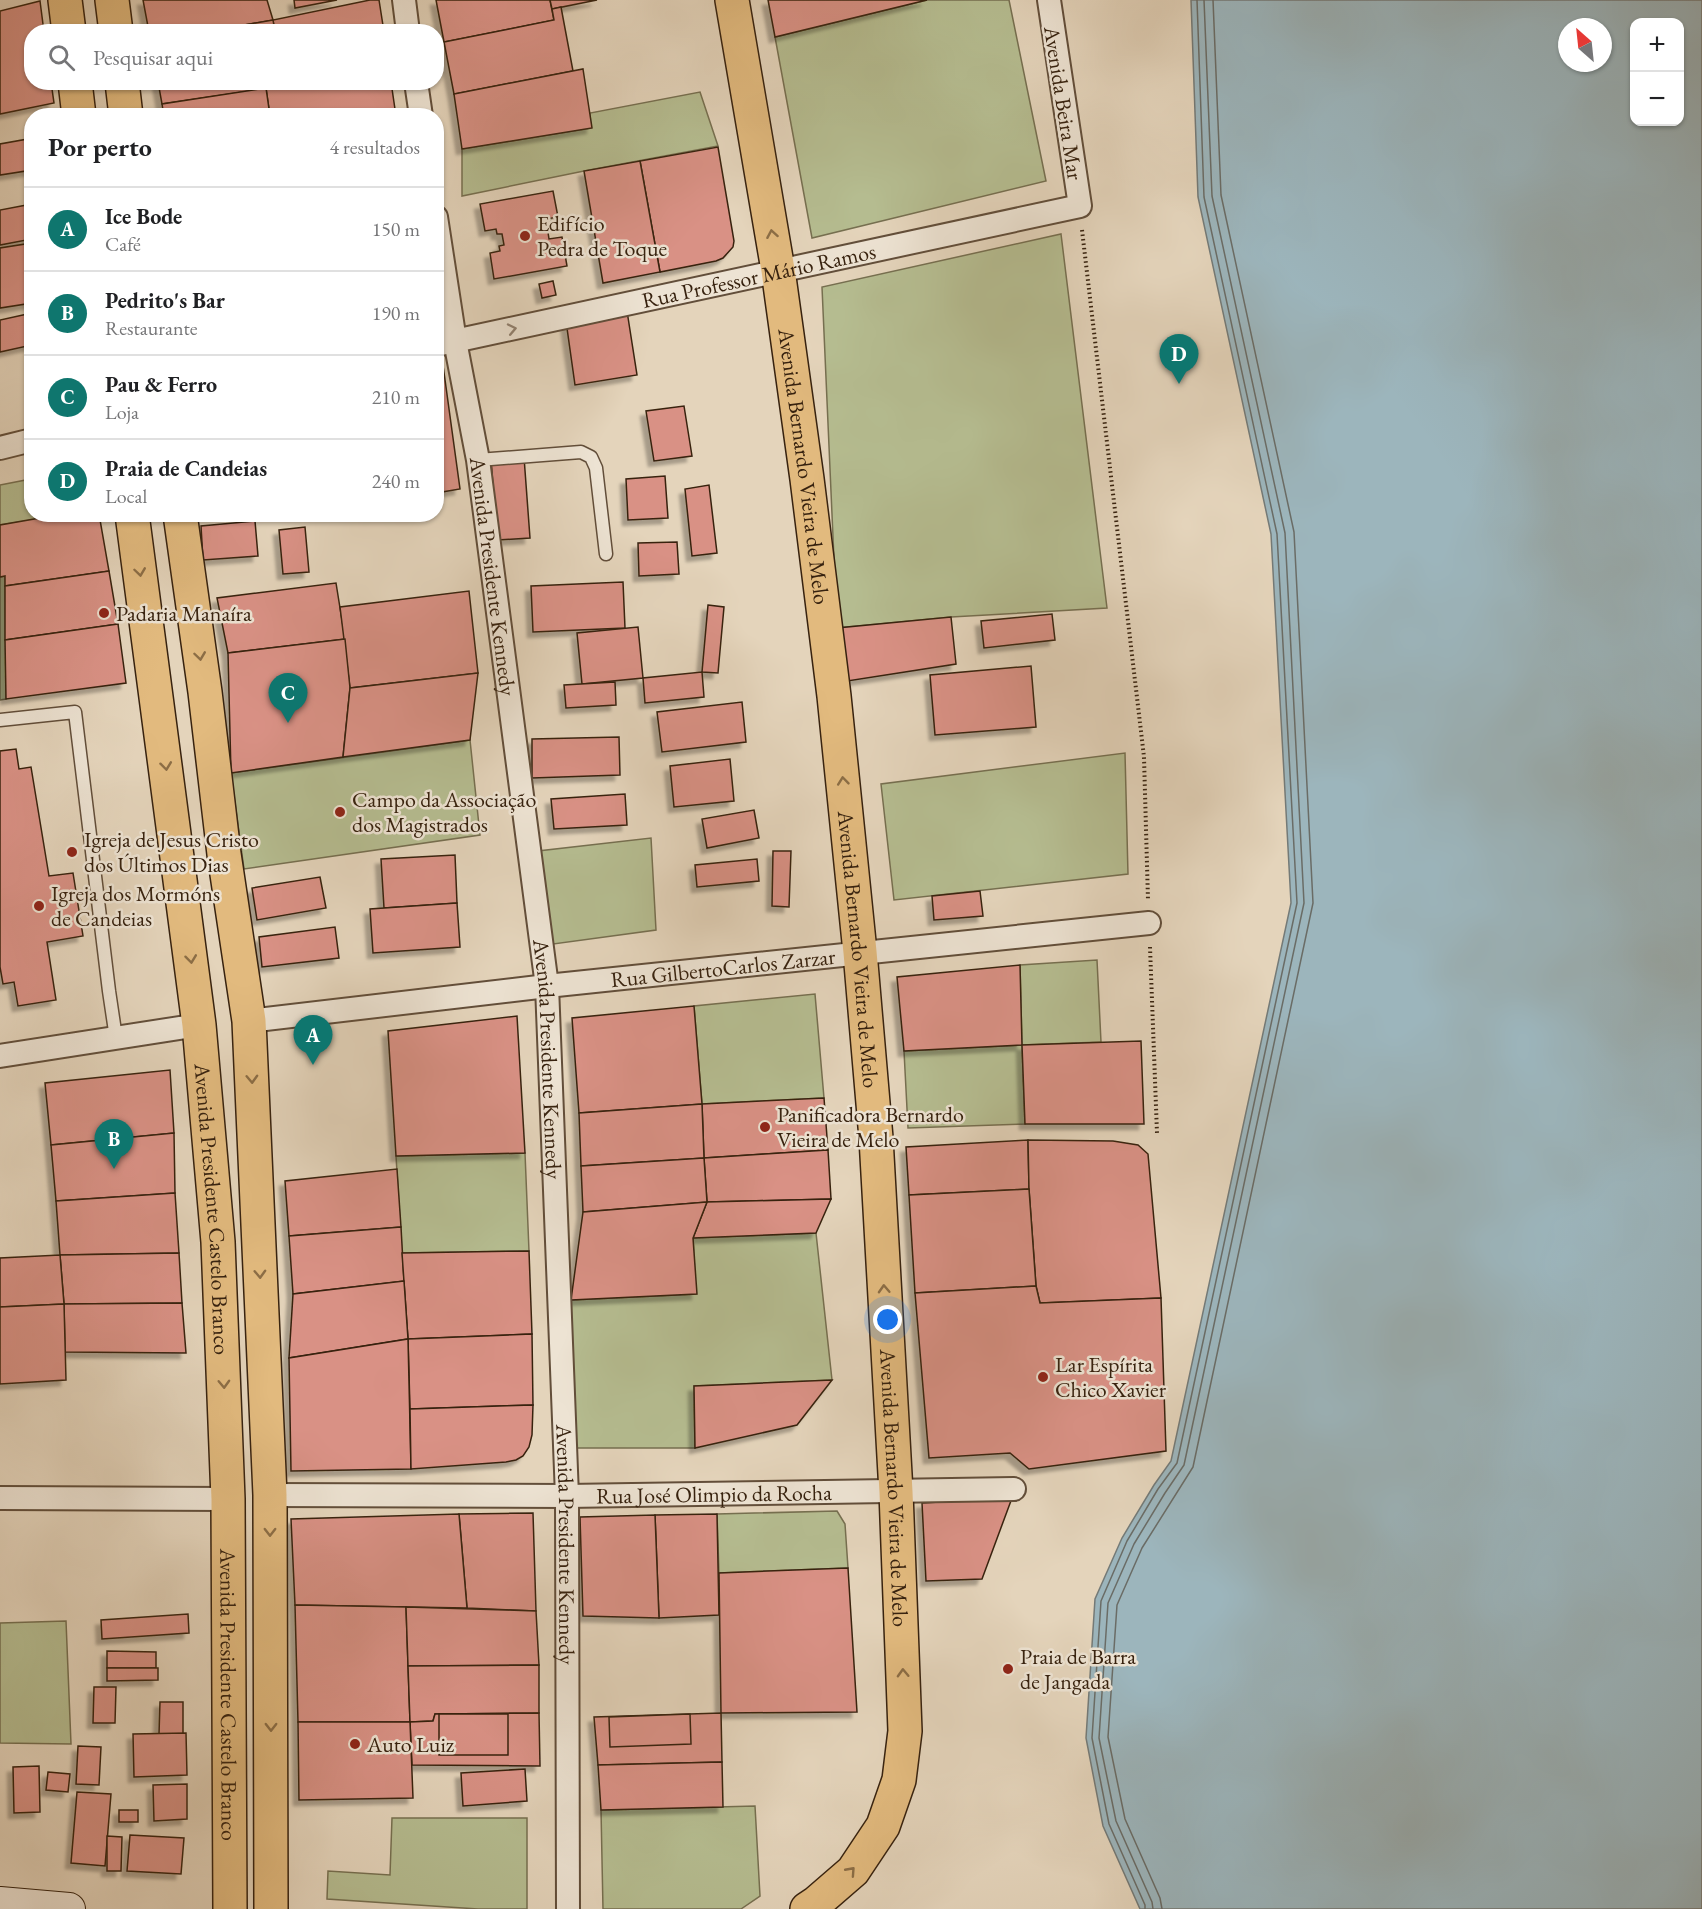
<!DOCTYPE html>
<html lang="pt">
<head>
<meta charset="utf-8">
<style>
  body { margin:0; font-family:"EB Garamond",serif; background:#f6f6f6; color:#202124 }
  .controls { position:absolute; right:18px; top:18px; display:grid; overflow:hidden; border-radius:12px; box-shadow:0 2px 4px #0004 }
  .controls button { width:54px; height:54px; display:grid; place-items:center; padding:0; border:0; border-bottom:2px solid #e0e0e0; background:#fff; color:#202124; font:30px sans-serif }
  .compass { position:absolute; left:1558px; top:18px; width:54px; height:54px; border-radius:50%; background:#fff; box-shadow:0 2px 4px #0004; rotate:333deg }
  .you { position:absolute; left:888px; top:1320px; width:21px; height:21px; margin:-15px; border:4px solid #fff; border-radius:50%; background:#1a73e8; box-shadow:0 0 0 9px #1a73e833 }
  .badge { display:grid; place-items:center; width:39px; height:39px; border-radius:50%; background:#0f766e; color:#fff; font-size:20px; font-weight:700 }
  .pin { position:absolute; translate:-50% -50px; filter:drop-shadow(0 2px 3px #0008) }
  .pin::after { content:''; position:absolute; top:32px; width:21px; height:18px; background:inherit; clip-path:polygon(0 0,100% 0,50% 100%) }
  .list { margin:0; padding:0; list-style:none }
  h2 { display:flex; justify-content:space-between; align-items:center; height:78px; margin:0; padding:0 24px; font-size:26px }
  h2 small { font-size:20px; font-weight:400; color:#757577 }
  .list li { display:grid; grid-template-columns:39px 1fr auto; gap:18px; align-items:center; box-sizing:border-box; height:84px; padding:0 24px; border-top:2px solid #e0e0e0 }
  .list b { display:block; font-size:22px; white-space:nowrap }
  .list p { margin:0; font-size:20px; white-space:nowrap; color:#757577 }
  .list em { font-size:20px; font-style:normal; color:#757577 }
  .icon { flex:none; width:33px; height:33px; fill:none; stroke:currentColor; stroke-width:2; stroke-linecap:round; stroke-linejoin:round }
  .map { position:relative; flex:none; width:1702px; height:1909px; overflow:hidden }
  .search { position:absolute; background:#fff; box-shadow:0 2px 4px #0004; left:24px; top:24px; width:420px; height:66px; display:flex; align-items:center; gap:15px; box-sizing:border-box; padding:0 21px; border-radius:24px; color:#757577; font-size:22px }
  .panel { position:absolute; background:#fff; box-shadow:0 2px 4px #0004; left:24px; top:108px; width:420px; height:414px; border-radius:24px }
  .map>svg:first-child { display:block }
  .green { fill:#b5bc90; stroke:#766f50; stroke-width:1.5 }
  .water { fill:#9cb5bc; stroke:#747a77; stroke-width:1.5; fill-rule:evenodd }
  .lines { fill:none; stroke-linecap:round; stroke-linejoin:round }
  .shore { stroke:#6a6c66; stroke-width:1.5 }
  .building { fill:#d99185; stroke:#37220f; stroke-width:1.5; filter:url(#shadow) }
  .lane-casing { stroke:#624e3a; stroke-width:15 }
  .street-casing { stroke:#624e3a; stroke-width:26 }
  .secondary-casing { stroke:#37220f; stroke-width:34 }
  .primary-casing { stroke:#37220f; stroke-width:36 }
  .path { stroke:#37220f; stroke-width:4; stroke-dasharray:1.5 3; stroke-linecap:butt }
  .lane { stroke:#ede3d3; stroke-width:12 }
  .street { stroke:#ede3d3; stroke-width:22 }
  .secondary { stroke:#ede3d3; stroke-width:32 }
  .primary { stroke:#e2ba7e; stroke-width:33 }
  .oneway { stroke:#8c6e46 }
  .oneway2 { stroke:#928271 }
  .poi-dot { fill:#8f2418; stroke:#ede3d3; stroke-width:2 }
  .labels { text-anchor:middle; stroke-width:5; stroke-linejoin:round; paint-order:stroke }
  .street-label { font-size:22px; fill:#37220f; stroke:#ede3d3 }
  .poi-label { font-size:22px; fill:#37220f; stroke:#ede3d3; text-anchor:start }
</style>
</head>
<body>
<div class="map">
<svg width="1702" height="1909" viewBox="0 0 1702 1909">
  <defs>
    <filter id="shadow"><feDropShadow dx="-5.5" dy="5.5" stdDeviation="1.5" flood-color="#0004"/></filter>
  </defs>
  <rect width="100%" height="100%" fill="#e4d4bb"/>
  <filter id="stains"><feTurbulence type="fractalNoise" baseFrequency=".00333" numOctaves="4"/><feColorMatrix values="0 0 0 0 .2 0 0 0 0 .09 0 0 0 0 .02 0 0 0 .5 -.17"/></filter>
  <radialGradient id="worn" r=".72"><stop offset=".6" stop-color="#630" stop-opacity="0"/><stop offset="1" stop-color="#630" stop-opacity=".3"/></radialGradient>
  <g class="green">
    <path d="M927,0H1009L1046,181L812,238L775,37Z"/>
    <path d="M700,92L718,146L584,171L462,196V149L591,128L590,113Z"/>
    <path d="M1061,234L1107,608L951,617L837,628L822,287Z"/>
    <path d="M31,479L32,514L63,515L0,525V485Z"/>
    <path d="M5,576L6,699L0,700V577Z"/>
    <path d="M470,740L480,835L244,869L231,773Z"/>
    <path d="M1125,753L1128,874L894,900L881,784Z"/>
    <path d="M651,838L656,930L546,945L538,851Z"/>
    <path d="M1097,960L1101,1042L1022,1045L1025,1124L908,1128L904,1051L1022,1045L1020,965Z"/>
    <path d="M815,994L824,1098L702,1104L694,1006Z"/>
    <path d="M525,1153L529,1251L402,1253L396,1156Z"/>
    <path d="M816,1233L832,1380L694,1386L695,1448H573L571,1300L696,1294L693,1238Z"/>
    <path d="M837,1511L845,1524L848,1568L719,1573L717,1514Z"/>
    <path d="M66,1621L71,1744L0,1743V1623Z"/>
    <path d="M755,1806L760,1896L741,1909H603L601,1810Z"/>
    <path d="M392,1818H527V1909H478L327,1899L328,1871L390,1875Z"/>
  </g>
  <path class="water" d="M1191,0H1702V1909H1140L1103,1826L1086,1738L1095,1599L1122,1538L1154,1485L1171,1461L1291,903L1271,534L1198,197ZM1634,22H1680V122H1634ZM1567,27H1603V63H1567Z"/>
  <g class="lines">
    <g class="shore">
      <path d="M1145,1909V1905L1109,1824L1092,1738L1101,1601L1127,1541L1158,1489L1177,1463L1297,903L1277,534L1204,197L1197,0"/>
      <path d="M1153,1909L1152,1902L1116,1821L1099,1738L1108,1603L1134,1544L1165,1493L1184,1465L1304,903L1285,533L1212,196L1204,0"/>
      <path d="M1162,1909L1160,1898L1125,1819L1108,1737L1117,1605L1142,1548L1193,1467L1313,903L1294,532L1221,195L1213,0"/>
    </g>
  </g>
  <g class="building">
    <path d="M143,0H267L273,20L238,26L239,32H149Z"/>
    <path d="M294,0H337L295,8Z"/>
    <path d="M370,0H379L384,32H275L273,20Z"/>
    <path d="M436,0H550L554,20L444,42Z"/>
    <path d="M550,0H597L552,9Z"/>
    <path d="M768,0H927L775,37Z"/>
    <path d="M40,1L44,32H32V82H51L54,103L0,114V11Z"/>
    <path d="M561,7L573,71L454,94L444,42L554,20L552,9Z"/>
    <path d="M273,20L275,32H239L238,26Z"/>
    <path d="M583,69L592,128L462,149L454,94Z"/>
    <path d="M158,82H284V86L162,104Z"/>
    <path d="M284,82H391L396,116H270L266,88L284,86Z"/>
    <path d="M266,88L270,116H164L162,104Z"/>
    <path d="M28,139L32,170L0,175V144Z"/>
    <path d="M718,147L734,241L733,247L723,258L716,261L660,272L640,161Z"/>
    <path d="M640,161L660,272L603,283L584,171Z"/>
    <path d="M553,191L558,217L546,219L549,239L562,237L567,266L494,279L490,253L500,251L499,246L504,245L502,234H497L496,229L485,231L480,204Z"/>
    <path d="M32,204V239L0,245V210Z"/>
    <path d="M32,243V303L0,308V248Z"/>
    <path d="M553,281L556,295L542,298L539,284Z"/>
    <path d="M627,311L637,375L575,385L566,321Z"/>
    <path d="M32,313V345L0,352V320Z"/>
    <path d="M442,358L460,489L436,493V359Z"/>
    <path d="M684,406L692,456L654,461L646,411Z"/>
    <path d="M524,457L530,538L497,540L491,459Z"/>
    <path d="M665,476L668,518L628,520L626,479Z"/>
    <path d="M709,485L717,553L692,556L685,489Z"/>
    <path d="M63,514H99L109,571L5,586V576L0,577V525Z"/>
    <path d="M255,521L258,556L203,560L201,526Z"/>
    <path d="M305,527L309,572L283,574L279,530Z"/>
    <path d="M677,542L679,574L639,576L638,543Z"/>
    <path d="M109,571L118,624L5,640V586Z"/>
    <path d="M623,582L625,628L533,632L531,586Z"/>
    <path d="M336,583L345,639L228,653L217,598Z"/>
    <path d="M469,591L478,673L350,688L340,607Z"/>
    <path d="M708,605L724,607L718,673L702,672Z"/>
    <path d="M1052,614L1055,640L984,648L981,621Z"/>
    <path d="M951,617L956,664L841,682L837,628Z"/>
    <path d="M118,624L126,683L6,699L5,640Z"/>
    <path d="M638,627L643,678L582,684L577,633Z"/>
    <path d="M345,639L350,688L343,757L231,773L228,653Z"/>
    <path d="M1031,666L1036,727L935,735L930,675Z"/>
    <path d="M702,672L704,697L645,703L643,678Z"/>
    <path d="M478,673L470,740L343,757L350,688Z"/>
    <path d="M615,682L616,705L566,708L564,685Z"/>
    <path d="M742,702L746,742L662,752L657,712Z"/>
    <path d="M619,737L620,775L532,778V739Z"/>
    <path d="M16,749L19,769L31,767L49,876L73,873L83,936L47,942L56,1000L18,1006L14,982L3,984L0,967V751Z"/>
    <path d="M730,759L734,801L674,807L670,766Z"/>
    <path d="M625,794L627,825L554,829L551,799Z"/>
    <path d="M754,810L759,838L707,848L702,819Z"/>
    <path d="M773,851H791L789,907L772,906Z"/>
    <path d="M455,855L457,903L384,908L381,859Z"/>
    <path d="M757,859L759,881L697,887L695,865Z"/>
    <path d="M320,877L326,908L257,920L252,888Z"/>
    <path d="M980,891L983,916L934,920L932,896Z"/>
    <path d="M457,903L460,947L373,953L370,909Z"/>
    <path d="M335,927L339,958L262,967L259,937Z"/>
    <path d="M1020,965L1022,1045L904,1051L897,977Z"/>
    <path d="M694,1006L702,1104L579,1113L572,1018Z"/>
    <path d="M517,1016L525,1153L396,1156L388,1031Z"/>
    <path d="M1141,1041L1144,1124H1025L1022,1045Z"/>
    <path d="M170,1070L174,1133L51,1145L45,1083Z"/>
    <path d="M824,1098L828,1150L704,1158L702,1104Z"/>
    <path d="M702,1104L704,1158L581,1166L579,1113Z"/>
    <path d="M174,1133L175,1193L56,1201L51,1145Z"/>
    <path d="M1028,1140L1029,1189L909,1195L906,1147Z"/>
    <path d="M1028,1140L1113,1141L1138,1145L1148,1154L1161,1298L1040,1303L1036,1286L1029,1189Z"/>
    <path d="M828,1150L831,1199L707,1202L704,1158Z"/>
    <path d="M704,1158L707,1202L583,1212L581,1166Z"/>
    <path d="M397,1169L401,1227L289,1236L285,1181Z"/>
    <path d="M1029,1189L1036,1286L915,1293L909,1195Z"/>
    <path d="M175,1193L179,1253L60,1255L56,1201Z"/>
    <path d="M831,1199L816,1233L693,1238L707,1202Z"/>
    <path d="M707,1202L693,1238L697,1294L571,1300L583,1212Z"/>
    <path d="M401,1227L404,1281L293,1294L289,1236Z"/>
    <path d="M529,1251L532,1334L408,1339L402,1253Z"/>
    <path d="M179,1253L182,1303L64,1304L60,1255Z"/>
    <path d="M60,1255L64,1304L0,1307V1258Z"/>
    <path d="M404,1281L408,1339L289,1358L293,1294Z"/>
    <path d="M1036,1286L1040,1303L1161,1298L1166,1451L1029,1469L1010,1453L929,1458L915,1293Z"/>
    <path d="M182,1303L186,1353L65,1352L64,1304Z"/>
    <path d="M64,1304L66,1380L0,1384V1307Z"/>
    <path d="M532,1334L533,1405L410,1409L408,1339Z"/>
    <path d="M408,1339L411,1469L291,1471L289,1358Z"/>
    <path d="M832,1380L797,1425L695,1448L694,1386Z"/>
    <path d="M533,1405L532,1435L529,1447L523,1456L516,1460L506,1462L411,1469L410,1409Z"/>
    <path d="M1012,1498L982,1579L926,1581L922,1503Z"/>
    <path d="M533,1513L536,1611L467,1608L459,1514Z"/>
    <path d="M459,1514L467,1608L295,1605L291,1519Z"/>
    <path d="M717,1514L719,1615L659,1618L655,1515Z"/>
    <path d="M655,1515L659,1618L583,1616L580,1517Z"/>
    <path d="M848,1568L857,1712L721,1713L719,1573Z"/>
    <path d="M295,1605L406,1607L410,1722H298Z"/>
    <path d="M406,1607L536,1611L539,1665L408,1666Z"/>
    <path d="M188,1614L189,1633L102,1639L101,1620Z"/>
    <path d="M107,1651L156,1652V1668H107Z"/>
    <path d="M539,1665V1713L435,1714L433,1721L410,1722L408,1666Z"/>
    <path d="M107,1668H158V1680L107,1681Z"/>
    <path d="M94,1687H116L115,1723H93Z"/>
    <path d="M160,1702H183V1734H159Z"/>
    <path d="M539,1713L540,1766L412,1765L410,1722L433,1721L435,1714Z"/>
    <path d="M721,1713L722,1762L598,1765L594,1717Z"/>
    <rect x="439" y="1714" width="69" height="41"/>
    <path d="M690,1714L691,1744L610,1747L609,1717Z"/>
    <path d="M298,1722H410L413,1798L299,1800Z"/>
    <path d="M186,1733L187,1775L134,1777L133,1734Z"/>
    <path d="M78,1746L101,1747L99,1785L76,1784Z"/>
    <path d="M722,1762L723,1807L601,1810L598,1765Z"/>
    <path d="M39,1766L40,1812L14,1813L13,1767Z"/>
    <path d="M525,1769L527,1801L463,1806L461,1773Z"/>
    <path d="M48,1772L70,1774L68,1792L46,1790Z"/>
    <path d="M187,1784V1819L154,1821L153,1785Z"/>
    <path d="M77,1792L111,1794L105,1866L71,1863Z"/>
    <rect x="119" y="1810" width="19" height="12"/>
    <path d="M130,1835L184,1838L181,1874L127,1871Z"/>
    <path d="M107,1836L122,1837L121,1871H107Z"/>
  </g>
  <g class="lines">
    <g class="lane-casing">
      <g id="lane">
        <path d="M478,460L581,452L591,457L596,468L606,554"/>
        <path d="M0,720L75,712L109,991L116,1038"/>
      </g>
    </g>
    <g class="street-casing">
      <g id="street">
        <path d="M404,0L408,32"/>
        <path d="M416,82L421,116"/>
        <path id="s1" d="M436,217L455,341L478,460L547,986L567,1496L568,1909"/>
        <path id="s2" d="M436,345L1080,206L1049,0"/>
        <path d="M0,448L32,440"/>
        <path id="s3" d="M249,1021L547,986L1149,923"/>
        <path d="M0,1056L199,1025"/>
        <path id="s4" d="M270,1495L567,1496L1014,1489"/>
        <path d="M0,1498L228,1499"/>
      </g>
    </g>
    <g class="secondary-casing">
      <path id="secondary" d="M0,1903L69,1909"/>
    </g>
    <g class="primary-casing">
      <g id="primary">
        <path d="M65,0L69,32"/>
        <path d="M112,0L116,32"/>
        <path id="s5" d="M732,0L778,270L807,479L834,696L860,952L876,1138L896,1492L905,1731L899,1780L883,1826L853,1871L816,1903L807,1909"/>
        <path d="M75,82L79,116"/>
        <path d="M122,82L126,116"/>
        <path id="s6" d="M132,514L199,1025L218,1242L228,1499L230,1909"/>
        <path d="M180,514L205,692L224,854L249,1021L270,1495L271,1909"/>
      </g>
    </g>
    <g class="path">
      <path d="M1082,230L1144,757L1148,900"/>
      <path d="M1150,947L1157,1133"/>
    </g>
    <use href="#lane" class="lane"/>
    <use href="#street" class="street"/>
    <use href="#secondary" class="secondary"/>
    <use href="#primary" class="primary"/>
  </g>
  <defs><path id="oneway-chevron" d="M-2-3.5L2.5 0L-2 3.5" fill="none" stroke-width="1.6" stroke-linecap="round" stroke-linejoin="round" transform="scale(1.5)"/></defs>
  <g class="oneway">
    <use href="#oneway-chevron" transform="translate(772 234) rotate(-100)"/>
    <use href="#oneway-chevron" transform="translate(140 572) rotate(82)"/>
    <use href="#oneway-chevron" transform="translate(200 656) rotate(82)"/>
    <use href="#oneway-chevron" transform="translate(166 766) rotate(83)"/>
    <use href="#oneway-chevron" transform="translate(843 781) rotate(-96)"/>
    <use href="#oneway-chevron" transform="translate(191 959) rotate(83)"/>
    <use href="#oneway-chevron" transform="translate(252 1079) rotate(88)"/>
    <use href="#oneway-chevron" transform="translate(260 1274) rotate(88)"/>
    <use href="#oneway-chevron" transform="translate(884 1289) rotate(-93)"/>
    <use href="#oneway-chevron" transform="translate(224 1384) rotate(88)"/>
    <use href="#oneway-chevron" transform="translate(270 1532) rotate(90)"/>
    <use href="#oneway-chevron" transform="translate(903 1673) rotate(-92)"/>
    <use href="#oneway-chevron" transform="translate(271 1727) rotate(90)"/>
    <use href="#oneway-chevron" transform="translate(851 1871) rotate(-48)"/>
  </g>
  <use class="oneway2" href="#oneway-chevron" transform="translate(512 329) rotate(-12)"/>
  <g class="poi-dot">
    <circle cx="525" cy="236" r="6"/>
    <circle cx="104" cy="613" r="6"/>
    <circle cx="340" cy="812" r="6"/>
    <circle cx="72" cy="852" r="6"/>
    <circle cx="39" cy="906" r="6"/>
    <circle cx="765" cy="1127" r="6"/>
    <circle cx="1043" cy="1377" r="6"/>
    <circle cx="1008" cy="1669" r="6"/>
    <circle cx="355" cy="1744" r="6"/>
  </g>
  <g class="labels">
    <g class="street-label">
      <text transform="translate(1064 103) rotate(81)" y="8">Avenida Beira Mar</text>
      <text dy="8" stroke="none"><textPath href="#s2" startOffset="330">Rua Professor Mário Ramos</textPath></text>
      <text dy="8" stroke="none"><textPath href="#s5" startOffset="472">Avenida Bernardo Vieira de Melo</textPath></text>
      <text dy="8" stroke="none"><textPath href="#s1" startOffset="364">Avenida Presidente Kennedy</textPath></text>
      <text dy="8" stroke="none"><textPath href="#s5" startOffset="958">Avenida Bernardo Vieira de Melo</textPath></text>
      <text dy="8" stroke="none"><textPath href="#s3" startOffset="477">Rua GilbertoCarlos Zarzar</textPath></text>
      <text dy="8" stroke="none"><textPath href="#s1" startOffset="850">Avenida Presidente Kennedy</textPath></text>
      <text dy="8" stroke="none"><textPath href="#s6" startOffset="700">Avenida Presidente Castelo Branco</textPath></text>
      <text dy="8" stroke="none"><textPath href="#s5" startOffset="1498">Avenida Bernardo Vieira de Melo</textPath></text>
      <text dy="8" stroke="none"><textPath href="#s4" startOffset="444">Rua José Olimpio da Rocha</textPath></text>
      <text dy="8" stroke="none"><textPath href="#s1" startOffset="1336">Avenida Presidente Kennedy</textPath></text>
      <text dy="8" stroke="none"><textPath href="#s6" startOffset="1186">Avenida Presidente Castelo Branco</textPath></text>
    </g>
    <g class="poi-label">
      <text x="537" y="231">Edifício<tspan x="537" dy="25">Pedra de Toque</tspan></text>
      <text x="116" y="621">Padaria Manaíra</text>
      <text x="352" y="807">Campo da Associação<tspan x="352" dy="25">dos Magistrados</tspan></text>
      <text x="84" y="847">Igreja de Jesus Cristo<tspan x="84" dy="25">dos Últimos Dias</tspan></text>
      <text x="51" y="901">Igreja dos Mormóns<tspan x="51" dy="25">de Candeias</tspan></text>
      <text x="777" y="1122">Panificadora Bernardo<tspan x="777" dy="25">Vieira de Melo</tspan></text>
      <text x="1055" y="1372">Lar Espírita<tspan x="1055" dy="25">Chico Xavier</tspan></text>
      <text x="1020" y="1664">Praia de Barra<tspan x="1020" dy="25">de Jangada</tspan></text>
      <text x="367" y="1752">Auto Luiz</text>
    </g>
  </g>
  <rect width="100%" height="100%" filter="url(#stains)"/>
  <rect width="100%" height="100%" fill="url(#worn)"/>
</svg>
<div class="controls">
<button>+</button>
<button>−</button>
</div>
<svg class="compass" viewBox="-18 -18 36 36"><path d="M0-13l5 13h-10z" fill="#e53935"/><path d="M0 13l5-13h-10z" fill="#757577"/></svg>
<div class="you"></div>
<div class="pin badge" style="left:313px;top:1065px">A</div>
<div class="pin badge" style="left:114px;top:1169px">B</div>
<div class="pin badge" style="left:288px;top:723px">C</div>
<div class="pin badge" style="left:1179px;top:384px">D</div>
<div class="search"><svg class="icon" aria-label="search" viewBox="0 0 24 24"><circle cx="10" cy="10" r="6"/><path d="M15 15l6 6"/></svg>Pesquisar aqui</div>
<section class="panel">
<h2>Por perto<small>4 resultados</small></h2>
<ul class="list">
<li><span class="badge">A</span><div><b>Ice Bode</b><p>Café</p></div><em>150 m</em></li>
<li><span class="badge">B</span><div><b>Pedrito's Bar</b><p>Restaurante</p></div><em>190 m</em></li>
<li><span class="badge">C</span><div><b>Pau &amp; Ferro</b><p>Loja</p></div><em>210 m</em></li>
<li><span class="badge">D</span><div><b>Praia de Candeias</b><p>Local</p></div><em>240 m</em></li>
</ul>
</section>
</div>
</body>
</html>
